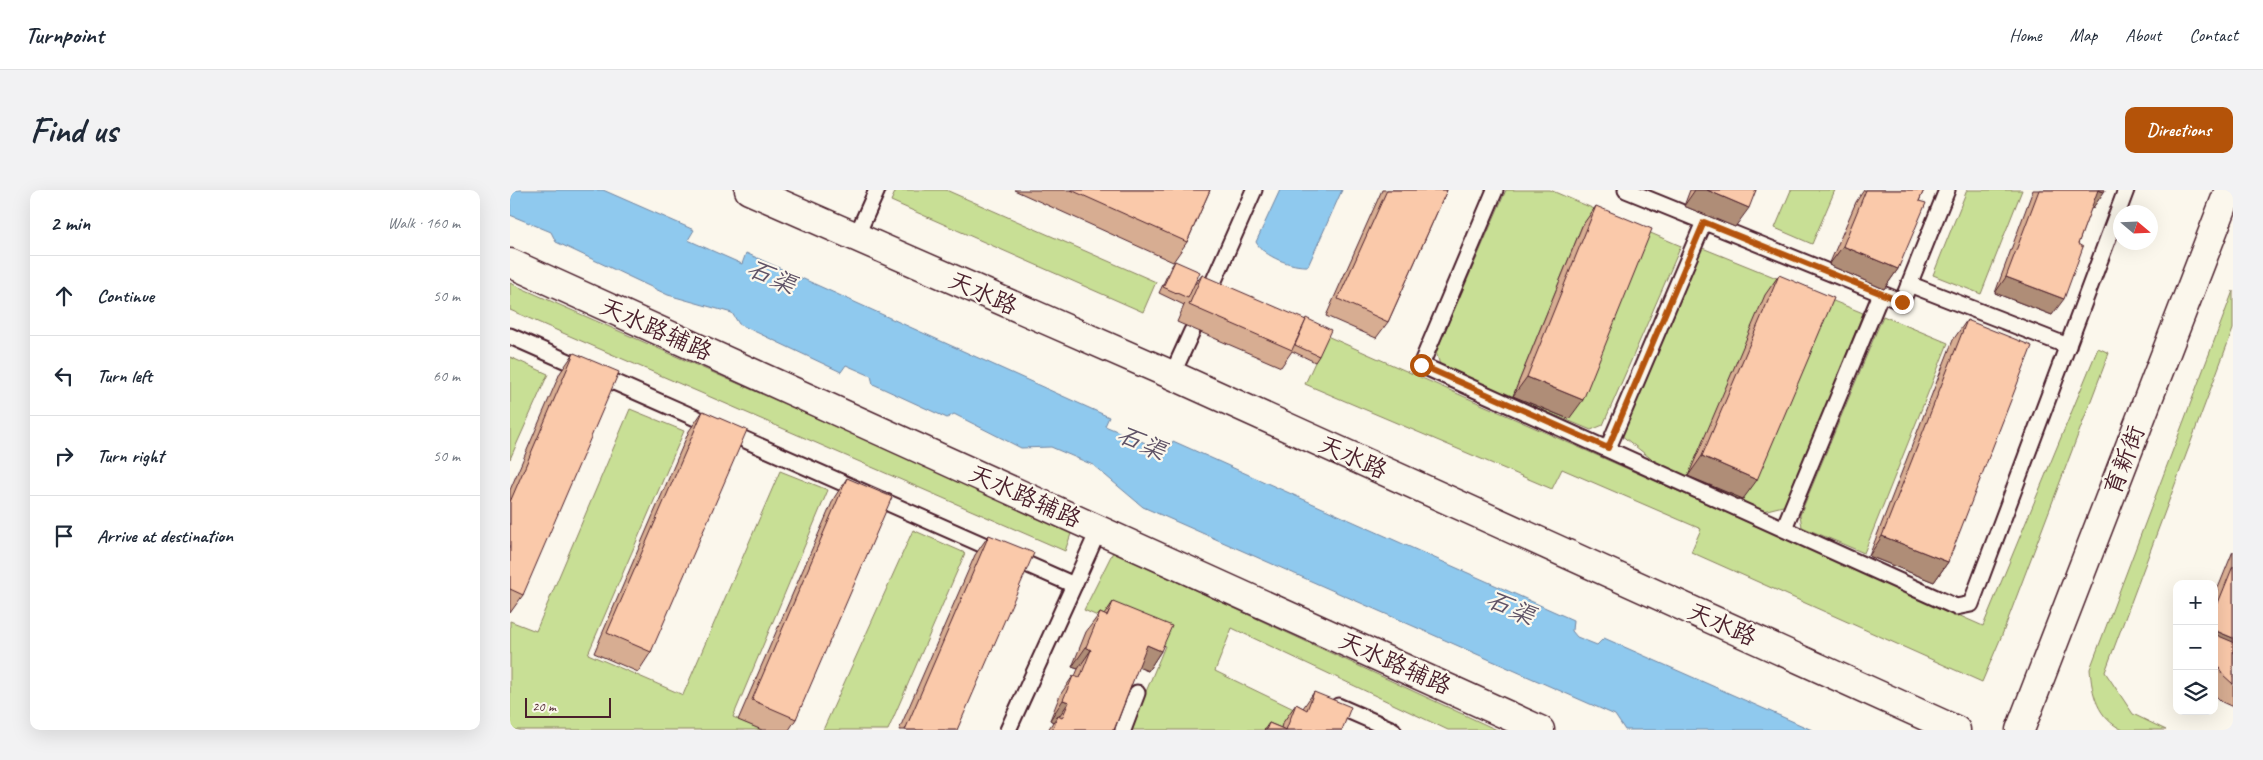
<!DOCTYPE html>
<html lang="en">
<head>
<meta charset="utf-8">
<style>
  body { margin:0; font-family:Caveat,"LXGW WenKai TC",sans-serif; background:#f2f2f3; color:#1f2937 }
  .controls { position:absolute; right:15px; bottom:15px; display:grid; overflow:hidden; border-radius:10px; box-shadow:0 5px 20px #0002 }
  .controls button { width:45px; height:45px; display:grid; place-items:center; padding:0; border:0; border-bottom:1px solid #e0e1e3; background:#fff; color:#1f2937; font:25px sans-serif }
  .compass { position:absolute; left:1603px; top:15px; width:45px; height:45px; border-radius:50%; background:#fff; box-shadow:0 5px 20px #0002; rotate:109deg }
  .scale { position:absolute; left:15px; bottom:12px; width:86px; box-sizing:border-box; padding-left:5px; border:2px solid #4a1f2b; border-top:0; font-size:14px; line-height:18px; white-space:nowrap; color:#4a1f2b; -webkit-text-stroke:4px #fbf7ec; paint-order:stroke }
  .stop { position:absolute; width:15px; height:15px; margin:-11px; border:4px solid #b45309; border-radius:50%; background:#fff }
  .stop.end { background:#b45309; border-color:#fff; box-shadow:0 1px 5px #0008 }
  .list { margin:0; padding:0; list-style:none }
  h2 { display:flex; justify-content:space-between; align-items:center; height:65px; margin:0; padding:0 20px; font-size:21px }
  h2 small { font-size:16px; font-weight:400; color:#747a83 }
  .list li { display:grid; grid-template-columns:32px 1fr auto; gap:15px; align-items:center; box-sizing:border-box; height:80px; padding:0 20px; border-top:1px solid #e0e1e3 }
  .list b { display:block; font-size:19px; white-space:nowrap }
  .list em { font-size:16px; font-style:normal; color:#747a83 }
  .icon { flex:none; width:28px; height:28px; fill:none; stroke:currentColor; stroke-width:2; stroke-linecap:round; stroke-linejoin:round }
  .map { position:relative; flex:none; width:1723px; height:540px; overflow:hidden; border-radius:10px }
  header { display:flex; align-items:center; gap:30px; box-sizing:border-box; height:70px; padding:0 25px; background:#fff; border-bottom:1px solid #e0e1e3 }
  header strong { font-size:24px }
  nav { display:flex; gap:28px; margin-inline-start:auto; font-size:18px }
  .intro { display:flex; align-items:center; justify-content:space-between; box-sizing:border-box; height:120px; padding:0 30px }
  h1 { margin:0; font-size:35px }
  .button { padding:12px 22px; border-radius:10px; background:#b45309; color:#fff; font-size:18px; font-weight:700 }
  main { display:flex; gap:30px; padding:0 30px }
  aside { flex:1; background:#fff; border-radius:10px; box-shadow:0 5px 20px #0002 }
  .map>svg:first-child { display:block }
  .green { fill:#c8df95; stroke:#897f60; fill-rule:evenodd }
  .water { fill:#8fc9ee; stroke:#7385a0 }
  .lines { fill:none; stroke-linecap:round; stroke-linejoin:round }
  .lane-casing { stroke:#4a1f2b; stroke-width:19 }
  .secondary-casing { stroke:#4a1f2b; stroke-width:31 }
  .lane { stroke:#fbf7ec; stroke-width:15 }
  .secondary { stroke:#fbf7ec; stroke-width:28 }
  .wall { fill:#d7ad92; stroke:#4a1f2b }
  .shaded-wall { fill:#af8d77; stroke:#4a1f2b }
  .building { fill:#fac9aa; stroke:#4a1f2b }
  .route { stroke:#b45309; stroke-width:6 }
  .labels { text-anchor:middle; stroke-width:4.5; stroke-linejoin:round; paint-order:stroke }
  .street-label { font-size:24px; fill:#4a1f2b; stroke:#fbf7ec }
  .water-label { font-size:25px; font-style:italic; fill:#5f5266; stroke:#fbf7ec }
</style>
</head>
<body>
<header>
<strong>Turnpoint</strong>
<nav><a>Home</a><a>Map</a><a>About</a><a>Contact</a></nav>
</header>
<div class="intro"><h1>Find us</h1><a class="button">Directions</a></div>
<main>
<aside>
<h2>2 min<small>Walk · 160 m</small></h2>
<ul class="list">
<li><svg class="icon" aria-label="ahead" viewBox="0 0 24 24"><path d="M12 20V5M6 11l6-6 6 6"/></svg><div><b>Continue</b></div><em>50 m</em></li>
<li><svg class="icon" aria-label="left" viewBox="0 0 24 24"><path d="M17 20v-9H6M10 6l-5 5 5 5"/></svg><div><b>Turn left</b></div><em>60 m</em></li>
<li><svg class="icon" aria-label="right" viewBox="0 0 24 24"><path d="M7 20v-9h11M14 6l5 5-5 5"/></svg><div><b>Turn right</b></div><em>50 m</em></li>
<li><svg class="icon" aria-label="arrive" viewBox="0 0 24 24"><path d="M6 21V4h12l-3 4 3 4H6"/></svg><div><b>Arrive at destination</b></div></li>
</ul>
</aside>
<div class="map">
<svg width="1723" height="540" viewBox="0 0 1723 540">
  <rect width="100%" height="100%" fill="#fbf7ec"/>
  <filter id="ink" filterUnits="userSpaceOnUse"><feTurbulence type="fractalNoise" baseFrequency=".02" numOctaves="2"/><feDisplacementMap in="SourceGraphic" scale="10" xChannelSelector="R" yChannelSelector="G"/><feConvolveMatrix kernelMatrix="1 2 1 2 8 2 1 2 1" color-interpolation-filters="sRGB"/></filter>
  <g filter="url(#ink)">
    <g class="green">
      <path d="M386,0H436L646,92L633,122L381,11Z"/>
      <path d="M996,0H1040L1171,56L1093,235L1081,240L931,178L926,162ZM1072,36L1059,229L1003,206Z"/>
      <path d="M1281,0H1325L1302,54L1265,38Z"/>
      <path d="M1457,0H1512L1471,104L1423,85Z"/>
      <path d="M1190,57L1353,123L1277,315L1253,321L1149,275L1111,245Z"/>
      <path d="M0,93L562,341L555,361L0,120Z"/>
      <path d="M1723,101V139L1595,482L1623,524L1656,540H1613C1587,528 1582,504 1580,479Z"/>
      <path d="M1373,126L1438,153L1354,363L1292,337L1290,325Z"/>
      <path d="M817,146L1473,436L1588,158L1599,163L1492,445L1472,492L1181,362L1191,339L1052,279L1042,299L795,194Z"/>
      <path d="M0,167L38,184L0,269Z"/>
      <path d="M120,219L174,241L78,464L173,505L270,281L318,300L223,527L252,540H0V431L26,441Z"/>
      <path d="M403,340L455,363L378,540H313Z"/>
      <path d="M603,362L987,540H938L722,438L705,481L790,522L770,540H620L655,456L574,420Z"/>
    </g>
    <g class="water">
      <path d="M0,0H93L184,40L178,50L232,74L236,63L599,227L595,236L657,262L663,251L1063,430L1062,441L1067,447L1087,455L1094,448L1302,540H1115L1105,525L633,317L583,275L541,257L511,258L444,224L437,228L363,194L361,186L336,175L331,182L229,134L222,123L158,105L46,52L41,42L0,25Z"/>
      <path d="M770,0H832L798,76C782,77 754,67 746,52Z"/>
    </g>
    <g class="lines">
      <g class="lane-casing">
        <g id="lane">
          <path d="M985,0L911,175L1446,417L1461,414L1616,0"/>
          <path d="M1116,0L1392,112L1437,0"/>
          <path d="M346,47L367,0"/>
          <path d="M1399,94L1558,156"/>
          <path d="M698,104L744,0"/>
          <path d="M0,146L564,395L498,540"/>
          <path d="M662,185L682,141"/>
          <path d="M1098,258L1194,32"/>
          <path d="M1274,338L1371,104"/>
          <path d="M564,395L589,339"/>
          <path d="M828,516L883,540"/>
          <path d="M613,540L627,503"/>
        </g>
      </g>
      <g class="secondary-casing">
        <g id="secondary">
          <path d="M239,0L662,185L1446,540"/>
          <path d="M0,73L1030,540"/>
          <path d="M1510,540L1719,0"/>
        </g>
      </g>
      <use href="#lane" class="lane"/>
      <use href="#secondary" class="secondary"/>
    </g>
    <g class="wall">
      <path d="M504,0H700L677,52L663,72Z"/>
      <path d="M872,0H937L878,132L866,148L816,126Z"/>
      <path d="M1180,0H1246L1225,37L1174,16Z"/>
      <path d="M1354,0H1414L1409,11L1388,79L1374,99L1319,75L1346,12Z"/>
      <path d="M1523,0H1595L1582,19L1581,18L1542,125L1485,103Z"/>
      <path d="M1086,16L1059,229L1003,206L1072,36Z"/>
      <path d="M665,71L685,94L692,85L809,166L805,172L782,161L771,177L667,132L675,113L674,115L649,103L661,77Z"/>
      <path d="M1269,85L1233,309L1178,286L1255,105Z"/>
      <path d="M1457,130L1438,372L1424,392L1359,366L1443,150Z"/>
      <path d="M64,163L13,405L0,423V300L50,183Z"/>
      <path d="M193,221L141,462L128,482L84,463L179,241Z"/>
      <path d="M337,288L286,529L279,540H252L228,530L324,308Z"/>
      <path d="M479,345L447,540H389L465,365Z"/>
      <path d="M1723,361V517L1712,512L1704,504V408Z"/>
      <path d="M603,412L651,461L638,481L628,477L604,540H538L543,532L540,530L550,505L563,486H565L568,479L562,477L576,442L590,423L594,425Z"/>
      <path d="M804,502L832,540H754L759,533L771,538L772,534L786,514L793,518Z"/>
    </g>
    <g class="shaded-wall">
      <path d="M1185,0H1197L1239,18L1225,37L1174,16Z"/>
      <path d="M1588,0L1594,2L1582,19L1577,17Z"/>
      <path d="M1333,56L1388,79L1374,99L1319,75Z"/>
      <path d="M1496,87L1554,109L1542,125L1485,103Z"/>
      <path d="M1017,187L1073,210L1059,229L1003,206Z"/>
      <path d="M1192,266L1247,290L1233,309L1178,286Z"/>
      <path d="M1372,346L1438,372L1424,392L1359,366Z"/>
      <path d="M1704,440L1723,448V474L1704,466Z"/>
      <path d="M637,455L651,461L638,481L623,475Z"/>
      <path d="M576,457L581,460L568,479L562,477Z"/>
      <path d="M553,510L559,512L545,532L548,526L543,532L540,530Z"/>
    </g>
    <g class="building">
      <path d="M561,0H700L677,52Z"/>
      <path d="M877,0H937L878,132L828,109Z"/>
      <path d="M1197,0H1246L1239,18Z"/>
      <path d="M1356,0H1414L1409,11L1416,13L1388,79L1333,56Z"/>
      <path d="M1529,0H1588L1568,54L1573,57L1554,109L1496,87Z"/>
      <path d="M1588,0H1595L1594,2Z"/>
      <path d="M1086,16L1142,39L1073,210L1017,187Z"/>
      <path d="M665,71L690,82L678,108L653,97Z"/>
      <path d="M692,85L796,130L782,160L679,115Z"/>
      <path d="M1269,85L1324,108L1247,290L1192,266Z"/>
      <path d="M796,128L821,140L809,166L785,155L796,130H795Z"/>
      <path d="M1457,130L1522,156L1438,372L1372,346Z"/>
      <path d="M64,163L109,182L13,405L0,399V312Z"/>
      <path d="M193,221L237,240L141,462L97,443Z"/>
      <path d="M337,288L382,307L286,529L242,510Z"/>
      <path d="M479,345L524,363L447,540H395Z"/>
      <path d="M1723,376V448L1704,440V423Z"/>
      <path d="M603,412L662,436L651,461L637,455L604,540H542L548,526L552,528L559,512L553,510L563,486L570,488L581,460L576,457L590,423L597,426Z"/>
      <path d="M1704,444L1723,452V494L1712,484L1704,467Z"/>
      <path d="M804,502L841,517L832,540H756L759,533L776,540L786,514L797,520Z"/>
    </g>
  </g>
  <g class="lines" filter="url(#ink)">
    <path class="route" d="M911,175L1098,258L1194,32L1392,112"/>
  </g>
  <g class="labels">
    <g class="street-label">
      <text transform="translate(473 103) rotate(24)" y="8">天水路</text>
      <text transform="translate(146 139) rotate(24)" y="8">天水路辅路</text>
      <text transform="translate(843 267) rotate(24)" y="8">天水路</text>
      <text transform="translate(1614 270) rotate(-69)" y="8">育新街</text>
      <text transform="translate(515 306) rotate(24)" y="8">天水路辅路</text>
      <text transform="translate(1212 434) rotate(24)" y="8">天水路</text>
      <text transform="translate(885 473) rotate(24)" y="8">天水路辅路</text>
    </g>
    <g class="water-label">
      <text transform="translate(262 86) rotate(24)" y="9">石渠</text>
      <text transform="translate(632 252) rotate(24)" y="9">石渠</text>
      <text transform="translate(1001 417) rotate(24)" y="9">石渠</text>
    </g>
  </g>
</svg>
<div class="controls">
<button>+</button>
<button>−</button>
<button><svg class="icon" aria-label="layers" viewBox="0 0 24 24"><path d="M12 4l9 5-9 5-9-5zM3 14l9 5 9-5"/></svg></button>
</div>
<svg class="compass" viewBox="-18 -18 36 36"><path d="M0-13l5 13h-10z" fill="#e53935"/><path d="M0 13l5-13h-10z" fill="#747a83"/></svg>
<div class="scale">20 m</div>
<div class="stop" style="left:911px;top:175px"></div>
<div class="stop end" style="left:1392px;top:112px"></div>
</div>
</main>
</body>
</html>
